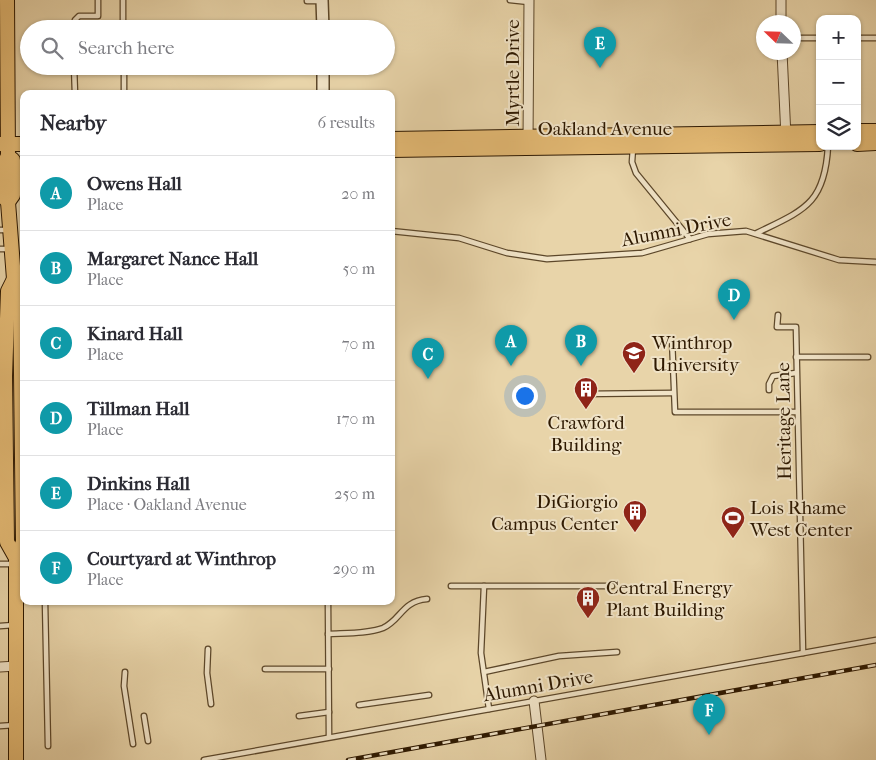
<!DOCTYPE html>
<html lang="en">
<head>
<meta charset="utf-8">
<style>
  body { margin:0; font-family:"IM FELL French Canon",serif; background:#f7f7f7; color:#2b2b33 }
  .controls { position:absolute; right:15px; top:15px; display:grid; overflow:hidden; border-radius:10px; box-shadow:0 1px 4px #0004 }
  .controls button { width:45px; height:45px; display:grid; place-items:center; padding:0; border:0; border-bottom:1px solid #e1e1e2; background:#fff; color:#2b2b33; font:25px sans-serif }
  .compass { position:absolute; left:756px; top:15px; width:45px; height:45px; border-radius:50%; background:#fff; box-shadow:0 1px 4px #0004; rotate:293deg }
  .you { position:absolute; left:524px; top:395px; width:18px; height:18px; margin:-12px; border:4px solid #fff; border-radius:50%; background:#1a73e8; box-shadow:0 0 0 8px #1a73e833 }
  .badge { display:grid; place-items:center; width:32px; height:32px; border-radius:50%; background:#111827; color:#fff; font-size:16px; font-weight:700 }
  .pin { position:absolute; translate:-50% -41px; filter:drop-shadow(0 1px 2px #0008) }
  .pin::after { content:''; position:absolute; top:26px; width:18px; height:15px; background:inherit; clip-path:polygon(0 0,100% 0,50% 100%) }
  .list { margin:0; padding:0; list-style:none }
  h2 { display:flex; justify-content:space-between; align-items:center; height:65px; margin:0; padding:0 20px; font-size:21px }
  h2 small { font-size:16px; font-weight:400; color:#7c7c81 }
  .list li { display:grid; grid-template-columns:32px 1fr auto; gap:15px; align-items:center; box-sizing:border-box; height:75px; padding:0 20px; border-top:1px solid #e1e1e2 }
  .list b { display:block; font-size:19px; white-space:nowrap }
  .list p { margin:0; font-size:16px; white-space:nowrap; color:#7c7c81 }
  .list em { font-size:16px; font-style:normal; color:#7c7c81 }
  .icon { flex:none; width:28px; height:28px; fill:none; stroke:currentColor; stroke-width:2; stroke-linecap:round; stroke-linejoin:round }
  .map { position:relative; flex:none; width:876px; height:760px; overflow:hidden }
  .search { position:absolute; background:#fff; box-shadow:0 1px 4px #0004; left:20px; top:20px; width:375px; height:55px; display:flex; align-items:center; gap:12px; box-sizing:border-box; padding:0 18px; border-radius:28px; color:#7c7c81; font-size:19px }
  .panel { position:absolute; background:#fff; box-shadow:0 1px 4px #0004; left:20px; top:90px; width:375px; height:515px; border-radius:10px }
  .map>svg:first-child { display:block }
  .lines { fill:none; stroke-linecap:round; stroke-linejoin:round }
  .service-casing { stroke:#5c472a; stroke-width:7 }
  .minor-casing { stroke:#5c472a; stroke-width:11 }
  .tertiary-casing { stroke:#5c472a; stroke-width:14 }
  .primary-casing { stroke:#2d1800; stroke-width:16 }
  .service { stroke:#f0e3c7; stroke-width:4.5 }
  .minor { stroke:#f0e3c7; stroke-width:9 }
  .tertiary { stroke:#f0e3c7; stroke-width:11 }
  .primary { stroke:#e4ba74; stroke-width:14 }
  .rail-casing { stroke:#2d1800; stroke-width:4.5 }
  .rail { stroke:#f0e3c7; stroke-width:2.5; stroke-dasharray:8; stroke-linecap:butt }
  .labels { text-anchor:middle; stroke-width:4; stroke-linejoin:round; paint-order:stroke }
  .street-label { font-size:19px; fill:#2d1800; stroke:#f0e3c7 }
  .poi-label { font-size:19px; fill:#2d1800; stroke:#f0e3c7; text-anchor:start }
</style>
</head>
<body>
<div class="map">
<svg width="876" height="760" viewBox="0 0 876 760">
  <rect width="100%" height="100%" fill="#e8d4a9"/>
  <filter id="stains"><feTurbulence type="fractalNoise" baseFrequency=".004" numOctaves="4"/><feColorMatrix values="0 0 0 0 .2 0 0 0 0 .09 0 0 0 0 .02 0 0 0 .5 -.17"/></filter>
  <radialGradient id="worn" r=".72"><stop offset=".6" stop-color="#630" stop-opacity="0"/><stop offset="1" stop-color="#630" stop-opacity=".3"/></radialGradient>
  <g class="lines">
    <g class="service-casing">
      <g id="service">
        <path d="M123,0V29"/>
        <path d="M510,0L529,2"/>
        <path d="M307,1H320"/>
        <path d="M73,29L75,20L79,16H98V0"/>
        <path d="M794,38H820"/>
        <path d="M857,38H876"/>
        <path d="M74,66L75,94"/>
        <path d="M124,66V94"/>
        <path d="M633,148L632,162L636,173L690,239"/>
        <path d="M0,230H9"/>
        <path d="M391,231L459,238L507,253L547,259L642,253L708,234L746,231L839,260L876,262"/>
        <path d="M757,233C804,210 825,204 828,146"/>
        <path d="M0,249H9"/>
        <path d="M778,315L777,327H796L803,653"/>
        <path d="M672,339L675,412H797"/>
        <path d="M796,357H868"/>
        <path d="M769,390V384L773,376L796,373"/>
        <path d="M581,394L673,393"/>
        <path d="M0,564H14"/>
        <path d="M451,586H612"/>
        <path d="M484,586L481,653L489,709"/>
        <path d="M45,601L48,746"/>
        <path d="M328,601L329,737"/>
        <path d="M0,626L14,625"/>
        <path d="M328,634C345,633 367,634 383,628C401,620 402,601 427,599"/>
        <path d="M208,649L207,673L211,704"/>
        <path d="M265,669H329"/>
        <path d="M125,672L124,686L133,744"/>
        <path d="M484,672L559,656L617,652"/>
        <path d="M359,705L429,695"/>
        <path d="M144,716L148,741"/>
        <path d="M299,716L329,712"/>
        <path d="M0,726L15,725"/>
        <path d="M204,760L876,640"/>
      </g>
    </g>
    <g class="minor-casing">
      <g id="minor">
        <path d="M781,0V22"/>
        <path d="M782,52L786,137"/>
        <path d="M528,142L529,0"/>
        <path d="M0,667L16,666"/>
        <path d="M534,701L541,760"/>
      </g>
    </g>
    <g class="tertiary-casing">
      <g id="tertiary">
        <path d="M322,0L323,29"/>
        <path d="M323,66V94"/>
      </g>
    </g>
    <g class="primary-casing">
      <g id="primary">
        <path d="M7,0L8,156L3,165L2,195L8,202L14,279L20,289L23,542L16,558V760"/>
        <path d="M857,131H876"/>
        <path d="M391,139L820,132"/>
        <path d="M0,144H24"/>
        <path d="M857,144L876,143"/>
        <path d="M391,150C534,147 677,145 820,144"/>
        <path d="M8,202L13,195V160L8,156"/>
        <path d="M14,279L8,291L5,376L7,542L16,558"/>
      </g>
    </g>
    <use href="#service" class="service"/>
    <use href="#minor" class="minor"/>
    <use href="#tertiary" class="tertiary"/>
    <use href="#primary" class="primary"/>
    <g class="rail-casing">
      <path id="rail" d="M348,760L876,665"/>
    </g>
    <use href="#rail" class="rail"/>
  </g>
  <defs>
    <g id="university-pin" transform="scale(1.25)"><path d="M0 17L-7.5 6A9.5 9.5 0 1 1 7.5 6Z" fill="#8f2418" stroke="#f0e3c7"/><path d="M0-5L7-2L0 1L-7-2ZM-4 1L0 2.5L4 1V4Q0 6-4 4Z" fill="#fff"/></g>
    <g id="building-pin" transform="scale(1.25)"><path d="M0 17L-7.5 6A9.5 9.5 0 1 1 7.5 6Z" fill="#8f2418" stroke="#f0e3c7"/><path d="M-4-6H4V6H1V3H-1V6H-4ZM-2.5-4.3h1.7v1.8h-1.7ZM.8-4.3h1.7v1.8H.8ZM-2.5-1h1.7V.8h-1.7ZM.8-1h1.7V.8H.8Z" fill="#fff"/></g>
    <g id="stadium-pin" transform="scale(1.25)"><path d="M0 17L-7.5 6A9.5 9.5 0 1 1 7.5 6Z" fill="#8f2418" stroke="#f0e3c7"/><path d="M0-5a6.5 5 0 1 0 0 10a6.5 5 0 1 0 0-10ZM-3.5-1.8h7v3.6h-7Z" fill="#fff"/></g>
  </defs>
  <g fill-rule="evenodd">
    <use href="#university-pin" x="634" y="353"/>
    <use href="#building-pin" x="586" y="389"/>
    <use href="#building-pin" x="635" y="512"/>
    <use href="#stadium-pin" x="733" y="518"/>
    <use href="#building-pin" x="588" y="598"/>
  </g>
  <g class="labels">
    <g class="street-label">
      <text transform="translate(512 73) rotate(-90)" y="7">Myrtle Drive</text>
      <text x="605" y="135">Oakland Avenue</text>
      <text transform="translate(676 229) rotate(-11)" y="7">Alumni Drive</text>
      <text transform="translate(783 421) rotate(-91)" y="7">Heritage Lane</text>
      <text transform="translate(538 685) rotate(-10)" y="7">Alumni Drive</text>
    </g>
    <g class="poi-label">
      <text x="652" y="349">Winthrop<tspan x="652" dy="22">University</tspan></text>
      <text x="586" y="429" text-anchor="middle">Crawford<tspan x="586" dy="22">Building</tspan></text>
      <text x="618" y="508" text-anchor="end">DiGiorgio<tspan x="618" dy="22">Campus Center</tspan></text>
      <text x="750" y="514">Lois Rhame<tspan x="750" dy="22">West Center</tspan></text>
      <text x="606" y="594">Central Energy<tspan x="606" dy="22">Plant Building</tspan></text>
    </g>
  </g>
  <rect width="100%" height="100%" filter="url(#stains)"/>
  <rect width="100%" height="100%" fill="url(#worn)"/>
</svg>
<div class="controls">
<button>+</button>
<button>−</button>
<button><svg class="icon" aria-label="layers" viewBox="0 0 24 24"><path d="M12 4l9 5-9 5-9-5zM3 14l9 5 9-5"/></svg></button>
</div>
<svg class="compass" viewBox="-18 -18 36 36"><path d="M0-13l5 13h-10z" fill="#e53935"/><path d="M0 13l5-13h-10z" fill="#7c7c81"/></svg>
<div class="you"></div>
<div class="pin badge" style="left:511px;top:366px;background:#0f9aa8">A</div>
<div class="pin badge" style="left:581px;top:366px;background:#0f9aa8">B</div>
<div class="pin badge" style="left:428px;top:379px;background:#0f9aa8">C</div>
<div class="pin badge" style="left:734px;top:320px;background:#0f9aa8">D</div>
<div class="pin badge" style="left:600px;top:68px;background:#0f9aa8">E</div>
<div class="pin badge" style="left:709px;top:735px;background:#0f9aa8">F</div>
<div class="search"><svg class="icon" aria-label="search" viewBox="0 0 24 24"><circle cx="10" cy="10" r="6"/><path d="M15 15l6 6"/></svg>Search here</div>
<section class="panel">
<h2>Nearby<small>6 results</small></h2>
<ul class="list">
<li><span class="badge" style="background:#0f9aa8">A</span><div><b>Owens Hall</b><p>Place</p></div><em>20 m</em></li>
<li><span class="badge" style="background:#0f9aa8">B</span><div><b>Margaret Nance Hall</b><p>Place</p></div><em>50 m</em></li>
<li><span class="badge" style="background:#0f9aa8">C</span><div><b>Kinard Hall</b><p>Place</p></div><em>70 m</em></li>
<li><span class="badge" style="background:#0f9aa8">D</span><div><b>Tillman Hall</b><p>Place</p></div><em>170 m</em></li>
<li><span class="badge" style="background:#0f9aa8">E</span><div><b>Dinkins Hall</b><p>Place · Oakland Avenue</p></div><em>250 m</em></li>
<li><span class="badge" style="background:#0f9aa8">F</span><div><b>Courtyard at Winthrop</b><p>Place</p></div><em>290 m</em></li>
</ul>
</section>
</div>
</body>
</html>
